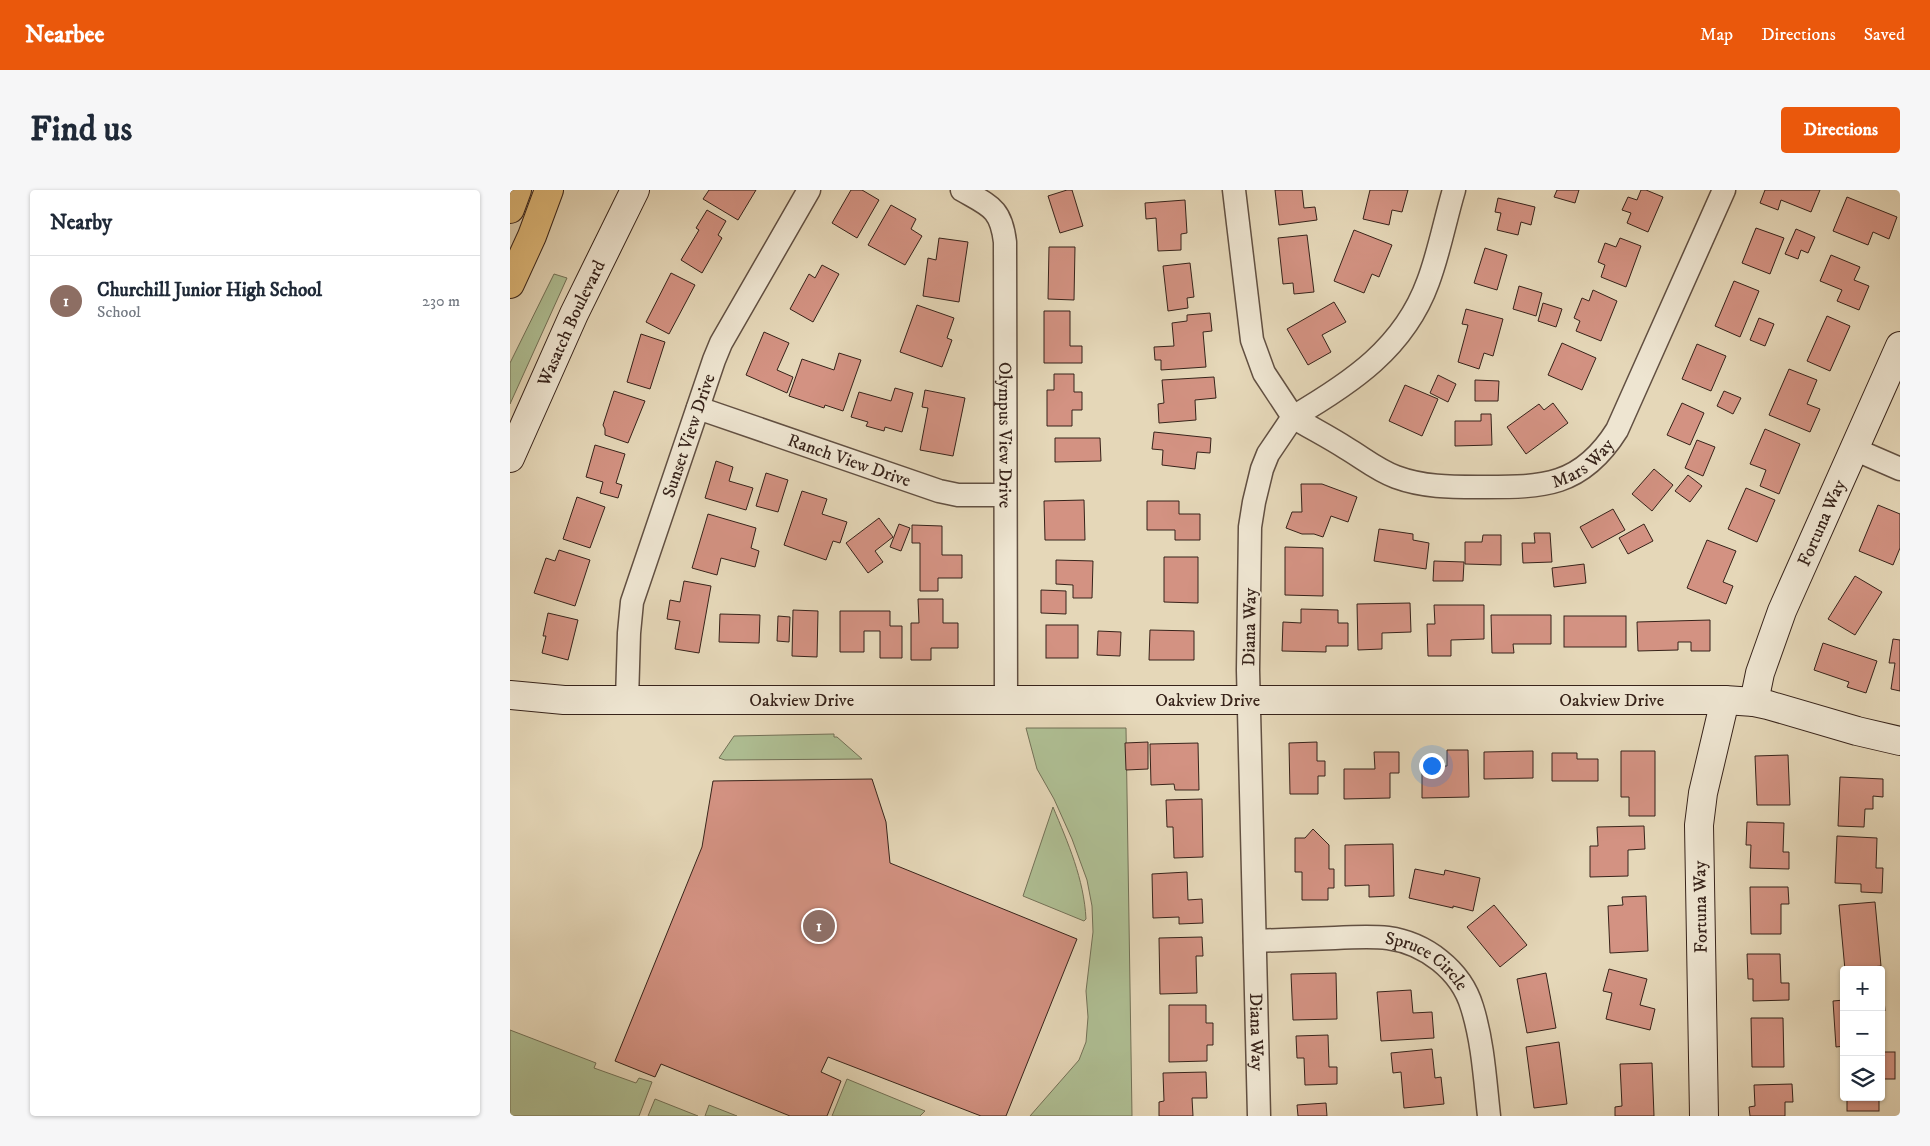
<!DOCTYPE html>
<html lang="en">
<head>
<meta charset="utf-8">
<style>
  body { margin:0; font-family:"IM FELL DW Pica",serif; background:#f6f6f7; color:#1f2937 }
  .controls { position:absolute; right:15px; bottom:15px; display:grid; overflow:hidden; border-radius:5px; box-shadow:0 1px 4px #0004 }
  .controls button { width:45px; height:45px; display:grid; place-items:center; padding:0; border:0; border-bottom:1px solid #e0e1e3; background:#fff; color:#1f2937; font:25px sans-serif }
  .you { position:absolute; left:921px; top:575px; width:18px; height:18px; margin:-12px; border:4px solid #fff; border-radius:50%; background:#1a73e8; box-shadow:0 0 0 8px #1a73e833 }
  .badge { display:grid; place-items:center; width:32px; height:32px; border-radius:50%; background:#ea580c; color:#fff; font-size:16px; font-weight:700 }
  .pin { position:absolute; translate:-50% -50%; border:2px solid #fff; box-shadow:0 1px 5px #0006 }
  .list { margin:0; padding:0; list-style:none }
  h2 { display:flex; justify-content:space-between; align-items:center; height:65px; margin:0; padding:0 20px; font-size:21px }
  h2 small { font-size:16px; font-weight:400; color:#747a83 }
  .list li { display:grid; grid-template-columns:32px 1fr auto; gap:15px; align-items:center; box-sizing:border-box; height:90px; padding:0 20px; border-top:1px solid #e0e1e3 }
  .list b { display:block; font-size:19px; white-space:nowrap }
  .list p { margin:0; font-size:16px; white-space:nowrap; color:#747a83 }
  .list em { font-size:16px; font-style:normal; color:#747a83 }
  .icon { flex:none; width:28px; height:28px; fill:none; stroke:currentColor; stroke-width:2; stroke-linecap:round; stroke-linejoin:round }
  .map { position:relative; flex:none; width:1390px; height:926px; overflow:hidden; border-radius:5px }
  header { display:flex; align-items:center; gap:30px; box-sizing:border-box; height:70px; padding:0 25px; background:#ea580c; color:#fff }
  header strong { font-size:24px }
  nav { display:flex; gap:28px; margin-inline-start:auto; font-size:18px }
  .intro { display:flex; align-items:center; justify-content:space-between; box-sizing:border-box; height:120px; padding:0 30px }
  h1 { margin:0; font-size:35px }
  .button { padding:12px 22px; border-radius:5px; background:#ea580c; color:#fff; font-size:18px; font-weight:700 }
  main { display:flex; gap:30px; padding:0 30px }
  aside { flex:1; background:#fff; border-radius:5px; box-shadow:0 1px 4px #0004 }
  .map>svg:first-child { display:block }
  .green { fill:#afbf94; stroke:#737157 }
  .building { fill:#d39282; stroke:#37231a }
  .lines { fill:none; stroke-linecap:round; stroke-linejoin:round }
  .street-casing { stroke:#625042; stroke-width:25 }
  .secondary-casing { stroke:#37231a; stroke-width:30 }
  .highway-casing { stroke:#37231a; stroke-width:30 }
  .street { stroke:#eee5d1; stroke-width:22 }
  .secondary { stroke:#eee5d1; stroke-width:28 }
  .highway { stroke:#e2bc7c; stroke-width:28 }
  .labels { text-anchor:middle; stroke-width:4; stroke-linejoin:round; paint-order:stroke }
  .street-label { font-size:18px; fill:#37231a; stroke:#eee5d1 }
</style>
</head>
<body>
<header>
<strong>Nearbee</strong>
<nav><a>Map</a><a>Directions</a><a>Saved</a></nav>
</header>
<div class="intro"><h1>Find us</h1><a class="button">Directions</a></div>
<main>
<aside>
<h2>Nearby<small></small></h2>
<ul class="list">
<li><span class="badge" style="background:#8d6e63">1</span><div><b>Churchill Junior High School</b><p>School</p></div><em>230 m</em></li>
</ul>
</aside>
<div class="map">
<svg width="1390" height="926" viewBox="0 0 1390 926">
  <rect width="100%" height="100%" fill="#e5d7b8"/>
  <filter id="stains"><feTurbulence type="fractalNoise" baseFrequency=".004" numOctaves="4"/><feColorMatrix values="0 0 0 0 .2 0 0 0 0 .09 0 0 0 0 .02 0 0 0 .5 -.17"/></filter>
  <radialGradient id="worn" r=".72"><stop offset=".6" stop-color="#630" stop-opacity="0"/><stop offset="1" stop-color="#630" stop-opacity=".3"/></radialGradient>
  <g class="green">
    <path d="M44,84L57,88L0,214V173Z"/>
    <path d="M516,538H616L622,926H520L569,870L576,852L578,827L576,801L583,742L582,716L577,690L562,649L544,609L527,579Z"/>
    <path d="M324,544V547H327L352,569L215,570L209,568L224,546Z"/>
    <path d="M543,617C558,653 574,689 576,729L574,731L513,706Z"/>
    <path d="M0,840L86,873L84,878L126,893L129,888L142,892L129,926H0Z"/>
    <path d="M337,889L415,921L410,926H322Z"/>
    <path d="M145,909L188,926H138Z"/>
    <path d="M199,915L227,926H195Z"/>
  </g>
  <g class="building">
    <path d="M199,0H246L228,30L193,9Z"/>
    <path d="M341,0H352L369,10L347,48L322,33Z"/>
    <path d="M557,0H562L573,36L550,43L538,6Z"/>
    <path d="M765,0H792L794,18L805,17L807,30L769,35Z"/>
    <path d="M860,0H898L892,22L882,20L879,35L853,29Z"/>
    <path d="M1047,0H1069L1065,13L1044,7Z"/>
    <path d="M1131,0H1136L1153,7L1138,42L1117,33L1121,23L1112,20L1118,7L1127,10Z"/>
    <path d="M1255,0H1310L1301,22L1271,10L1268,20L1250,13Z"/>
    <path d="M1337,7L1387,27L1379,49L1363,42L1358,55L1323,41Z"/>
    <path d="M988,8L1025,17L1021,35L1011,32L1008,45L987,40L991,23L985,22Z"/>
    <path d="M675,10L677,43L671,44V60L648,61L646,28L636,29L635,13Z"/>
    <path d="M381,15L406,29L401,39L412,46L395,75L358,55Z"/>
    <path d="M197,20L216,31L208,45L212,48L192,83L171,70L189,40L186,38Z"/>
    <path d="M1246,38L1274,48L1260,84L1232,73Z"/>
    <path d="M1286,39L1305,47L1298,63L1291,60L1288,69L1275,64Z"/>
    <path d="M844,40L882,55L869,87L862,84L854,103L824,91Z"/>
    <path d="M797,45L804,102L784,104L783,93L773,94L768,48Z"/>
    <path d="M429,48L458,52L449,112L413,106L418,68L426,70Z"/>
    <path d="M1110,48L1131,56L1116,97L1091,87L1095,75L1088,72L1095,53L1106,57Z"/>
    <path d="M539,57H565L564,110L538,109Z"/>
    <path d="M975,58L997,65L987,100L964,93Z"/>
    <path d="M1321,65L1350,77L1344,90L1359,96L1349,120L1327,111L1332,100L1310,91Z"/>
    <path d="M680,73L684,107L677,108L678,118L658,121L653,76Z"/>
    <path d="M312,75L329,84L303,132L280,119L299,84L305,88Z"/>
    <path d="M161,83L185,95L159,144L136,132Z"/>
    <path d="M1224,91L1249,101L1230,147L1205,136Z"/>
    <path d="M1009,96L1032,103L1026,126L1003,119Z"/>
    <path d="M1083,100L1107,111L1091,151L1066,141L1070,131L1064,128L1072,108L1079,111Z"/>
    <path d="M824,112L836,132L812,145L821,162L798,175L777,139Z"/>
    <path d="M1033,113L1052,119L1046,137L1028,131Z"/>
    <path d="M407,115L444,128L437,148L442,150L432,177L390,162Z"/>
    <path d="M956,119L993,129L983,166L974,163L969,179L948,172L958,135L952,134Z"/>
    <path d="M534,121H560V156H572V173H534Z"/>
    <path d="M700,123L702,141L693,142L696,177L651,180V170H645L644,157L664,156L662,133L677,131V125Z"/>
    <path d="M1317,126L1340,136L1320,181L1297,171Z"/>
    <path d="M1249,128L1264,134L1255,156L1240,150Z"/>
    <path d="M254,142L279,153L267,180L283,187L277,203L236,185Z"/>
    <path d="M131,144L155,152L140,199L117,192Z"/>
    <path d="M1052,153L1086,168L1072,200L1038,185Z"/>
    <path d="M1187,154L1216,166L1201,201L1172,189Z"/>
    <path d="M329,163L351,170L333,221L315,215L314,218L279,206L292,169L324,180Z"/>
    <path d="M1279,179L1307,190L1297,214L1310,219L1300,242L1259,225Z"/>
    <path d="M544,184H564V202H572V220H562V236H537V200H544Z"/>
    <path d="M928,185L946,194L938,212L920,203Z"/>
    <path d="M704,187L706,208L685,210L686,230L649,233L648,214L654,213L652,190Z"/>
    <path d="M965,190L989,191L988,211H965Z"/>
    <path d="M895,195L928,209L912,246L879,231Z"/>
    <path d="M385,198L403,203L392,242L375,237L374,241L356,236L358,232L341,227L349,202L381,211Z"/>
    <path d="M415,200L455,208L443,266L410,260L418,218L412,217Z"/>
    <path d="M104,201L135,211L118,253L95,245V239L93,235Z"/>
    <path d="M1214,201L1231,208L1223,224L1207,216Z"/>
    <path d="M1043,213L1058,233L1016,264L997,237L1029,214L1034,220Z"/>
    <path d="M1172,213L1194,223L1180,255L1157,245Z"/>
    <path d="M971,224H981L982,255L945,256V231H971Z"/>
    <path d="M1255,239L1290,254L1269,304L1250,296L1256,280L1240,274Z"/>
    <path d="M644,242L701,248L700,263L687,262L685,279L652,275L653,260L642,259Z"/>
    <path d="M545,248H590L591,271L545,272Z"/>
    <path d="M1187,250L1205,257L1193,286L1175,278Z"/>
    <path d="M85,255L115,264L106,293L112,295L108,308L90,303L93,292L76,287Z"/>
    <path d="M206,271L223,277L219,291L243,298L236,320L195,308Z"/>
    <path d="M1144,279L1163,295L1142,321L1122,304Z"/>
    <path d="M256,283L278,290L268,322L246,316Z"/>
    <path d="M1178,285L1192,296L1180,312L1165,301Z"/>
    <path d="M791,294H812L847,307L838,332L821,326L813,347L804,344H792L776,338L782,322H792Z"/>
    <path d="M1236,298L1265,310L1247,352L1218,339Z"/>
    <path d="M292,301L317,309L312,324L337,332L330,353L323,351L316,370L274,355Z"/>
    <path d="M67,307L95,317L80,358L53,349Z"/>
    <path d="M574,310L575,350H535L534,311Z"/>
    <path d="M637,311H669V324H690V350H665V340H637Z"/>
    <path d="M1368,315L1390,324V358L1383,375L1349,361Z"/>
    <path d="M1103,319L1115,340L1082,358L1070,337Z"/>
    <path d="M198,324L246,338L241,358L249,361L245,377L211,368L207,385L182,378Z"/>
    <path d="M369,328L383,347L365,361L373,372L358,383L336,353Z"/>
    <path d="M389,334L400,338L391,361L380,357Z"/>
    <path d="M1134,334L1143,351L1118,364L1109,348Z"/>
    <path d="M402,335L432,336V365H452V388H428V401H410V353H402Z"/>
    <path d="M869,339L903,344V350L919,353L916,379L864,371Z"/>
    <path d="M1024,343H1040L1042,372L1013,373L1012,353H1025Z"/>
    <path d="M973,345H991V375L955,374V352H972Z"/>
    <path d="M1197,350L1226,361L1213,392L1223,396L1216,414L1177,398Z"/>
    <path d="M775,357L813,358V406L775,405Z"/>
    <path d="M49,360L80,370L65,416L24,403L36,368L45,371Z"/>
    <path d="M654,367H688V413L654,412Z"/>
    <path d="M546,370L583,371L582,408H563V395L546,394Z"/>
    <path d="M924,371L954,372L953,391H923Z"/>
    <path d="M1074,374L1076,393L1044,397L1042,378Z"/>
    <path d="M1345,386L1372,402L1345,445L1318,429Z"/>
    <path d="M174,391L201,396L189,463L165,459L170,431L157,429L160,410L170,412Z"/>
    <path d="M531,400L556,401V424L531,423Z"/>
    <path d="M408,409H433V433H448V458H421V470H401V433H409Z"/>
    <path d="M900,413L901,442L872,443V459L848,460L847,414Z"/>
    <path d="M924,415H974V449L941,450V466H918L917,434H925Z"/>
    <path d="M791,419L828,420V433H838V456H816V462L772,461L773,432L791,433Z"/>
    <path d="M283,420L308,421L307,467L282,466Z"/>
    <path d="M330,421H380V436H392V468H370V441H354V462H330Z"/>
    <path d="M38,423L68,430L58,470L32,463L36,446H33Z"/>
    <path d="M210,424L250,425L249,453L209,452Z"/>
    <path d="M981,425H1041V454H1003L1004,463H982Z"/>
    <path d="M268,426L280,427L279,452L267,451Z"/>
    <rect x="1054" y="426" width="62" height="31"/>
    <path d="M1200,430V461H1181V452H1168V460L1128,461L1127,432Z"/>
    <rect x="536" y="435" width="32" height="33"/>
    <path d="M640,440L684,441V470H639Z"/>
    <path d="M588,441L611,442L610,466L587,465Z"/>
    <path d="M1383,449L1390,450V501L1381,499L1385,473H1379Z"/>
    <path d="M1313,453L1367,471L1356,503L1337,497L1339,492L1304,480Z"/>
    <path d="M638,552V579L616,580L615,553Z"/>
    <path d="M807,552V571H815V586H808V604H780L779,553Z"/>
    <path d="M688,553L689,600H665L664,594L641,595L640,554Z"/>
    <path d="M937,560H958L959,607L912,608V577L937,576Z"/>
    <path d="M1023,561V588L974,589V562Z"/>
    <path d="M1111,561H1145V626H1119V607H1111Z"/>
    <path d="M864,562H889V583H880V608L834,609V579H865Z"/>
    <path d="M1042,563H1067V569H1088V591H1042Z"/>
    <path d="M1278,565L1280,615H1247L1245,566Z"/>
    <path d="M1330,587L1373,589V607L1363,606V619H1355L1354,637L1328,636Z"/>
    <path d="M362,589L376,632L380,673L567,749L496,926H471L318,867L311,882L331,891L317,926H280L151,874L145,887L105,871L192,657L203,591Z"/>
    <path d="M692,609L693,667L664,668L663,637H657L656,610Z"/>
    <path d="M1237,632L1274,633L1273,662H1279V679L1240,678L1241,655H1236Z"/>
    <path d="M1134,636L1135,659L1118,660V686L1080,687V656H1088L1087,637Z"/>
    <path d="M803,639L819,655V679H824V698H818V710H792V682H785V648H795Z"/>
    <path d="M1327,646L1367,648L1366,678H1373L1372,703L1351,702V694L1325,693Z"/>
    <path d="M883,654L884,706L859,707V695L835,696V655Z"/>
    <path d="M905,679L934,685L935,680L970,688L963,721L943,716V718L899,708Z"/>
    <path d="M677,682L678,710L692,709L693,733L669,734V727L643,728L642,684Z"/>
    <path d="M1240,697H1278L1279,714H1271V744H1241Z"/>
    <path d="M1136,706L1138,761L1100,763L1098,716L1113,715L1112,707Z"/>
    <path d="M1365,712L1371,776L1335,780L1329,715Z"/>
    <path d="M984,715L1017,755L990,777L957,737Z"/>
    <path d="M692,747L693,766H686L687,803L650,804L649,748Z"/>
    <path d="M1237,764H1270L1271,793H1279V810L1243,811V789H1238Z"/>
    <path d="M1099,779L1137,789L1130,815L1145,819L1140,840L1096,829L1102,803L1093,801Z"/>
    <path d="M826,783L827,829L783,830L781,784Z"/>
    <path d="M1036,783L1046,838L1017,843L1007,789Z"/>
    <path d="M1371,798H1373L1375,821H1371Z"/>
    <path d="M901,800L903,823L922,822L924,848L871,851L867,802Z"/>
    <path d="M1334,810V856L1326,857L1323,811Z"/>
    <path d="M659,815H696V833H703V855H697V871L659,872Z"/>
    <path d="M1241,828H1273L1274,877H1242Z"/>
    <path d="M818,845L819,877H827V894L795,895L794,868H787L786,846Z"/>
    <path d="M1049,852L1057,914L1024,918L1016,857Z"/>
    <path d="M922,859L925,888L931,887L934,914L894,918L891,882L883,883L881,863Z"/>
    <rect x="1371" y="862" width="14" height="27"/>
    <path d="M1142,873L1144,926H1105V917L1112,916L1110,874Z"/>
    <path d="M696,882L697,908H682L683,926H649V912L654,911L653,883Z"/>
    <path d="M1282,894L1283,912H1275V926H1240L1239,917L1245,916L1244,895Z"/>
    <rect x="1337" y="907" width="32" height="14"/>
    <path d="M816,913L817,926H788L787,915Z"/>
  </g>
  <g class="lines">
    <g class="street-casing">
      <g id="street">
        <path id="s1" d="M452,0C480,16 491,18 495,52L496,510"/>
        <path id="s2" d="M724,0L742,150L754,183L783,227L758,264L752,279L744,312L740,337L738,480L749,926"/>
        <path id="s3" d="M944,0C935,30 929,63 918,92C894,158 841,193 783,227C801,238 819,247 836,258C853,268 867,280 886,287C913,297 940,297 968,297C1030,297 1070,299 1107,240L1214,0"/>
        <path id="s4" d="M188,218L429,301L448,305H495"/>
        <path d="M1344,259L1390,279"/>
        <path id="s5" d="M117,510L119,443L122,412L204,170L211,153L299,0"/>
        <path id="s6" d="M745,751C772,750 798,749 825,748C843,747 861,746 878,748C915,753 951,780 962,817C973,852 975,890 979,926"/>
      </g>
    </g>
    <g class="secondary-casing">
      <g id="secondary">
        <path id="s7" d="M0,268L64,124L125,0"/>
        <path id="s8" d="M0,505L54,510H1215L1244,512L1258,515L1347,541L1390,551"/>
        <path id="s9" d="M1244,512L1250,483L1272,421L1390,156"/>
        <path d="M1194,926L1189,635L1193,603L1215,510"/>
      </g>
    </g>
    <g class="highway-casing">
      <g id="highway">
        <path d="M0,19L7,0"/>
        <path d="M0,94L22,46L39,0"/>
      </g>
    </g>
    <use href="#street" class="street"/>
    <use href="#secondary" class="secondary"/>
    <use href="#highway" class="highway"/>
  </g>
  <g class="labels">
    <g class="street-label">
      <text dy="6" stroke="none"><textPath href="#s7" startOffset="148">Wasatch Boulevard</textPath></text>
      <text dy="6" stroke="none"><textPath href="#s5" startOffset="274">Sunset View Drive</textPath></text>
      <text dy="6" stroke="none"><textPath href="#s1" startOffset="265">Olympus View Drive</textPath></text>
      <text dy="6" stroke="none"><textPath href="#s3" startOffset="604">Mars Way</textPath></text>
      <text dy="6" stroke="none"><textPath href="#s4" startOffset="160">Ranch View Drive</textPath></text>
      <text dy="6" stroke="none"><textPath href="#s9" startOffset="192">Fortuna Way</textPath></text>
      <text transform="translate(739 437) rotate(-89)" y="6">Diana Way</text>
      <text dy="6" stroke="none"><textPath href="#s8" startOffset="292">Oakview Drive</textPath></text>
      <text dy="6" stroke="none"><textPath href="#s8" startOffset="698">Oakview Drive</textPath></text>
      <text dy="6" stroke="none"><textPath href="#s8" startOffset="1102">Oakview Drive</textPath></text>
      <text transform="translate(1190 717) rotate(-91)" y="6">Fortuna Way</text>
      <text dy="6" stroke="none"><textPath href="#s6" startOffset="179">Spruce Circle</textPath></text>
      <text dy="6" stroke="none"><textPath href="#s2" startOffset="864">Diana Way</textPath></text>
    </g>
  </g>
  <rect width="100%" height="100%" filter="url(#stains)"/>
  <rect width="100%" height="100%" fill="url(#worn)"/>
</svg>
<div class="controls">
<button>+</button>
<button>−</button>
<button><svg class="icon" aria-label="layers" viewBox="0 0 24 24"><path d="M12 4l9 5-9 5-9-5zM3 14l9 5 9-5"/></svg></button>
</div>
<div class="you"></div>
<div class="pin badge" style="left:309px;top:736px;background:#8d6e63">1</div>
</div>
</main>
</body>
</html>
